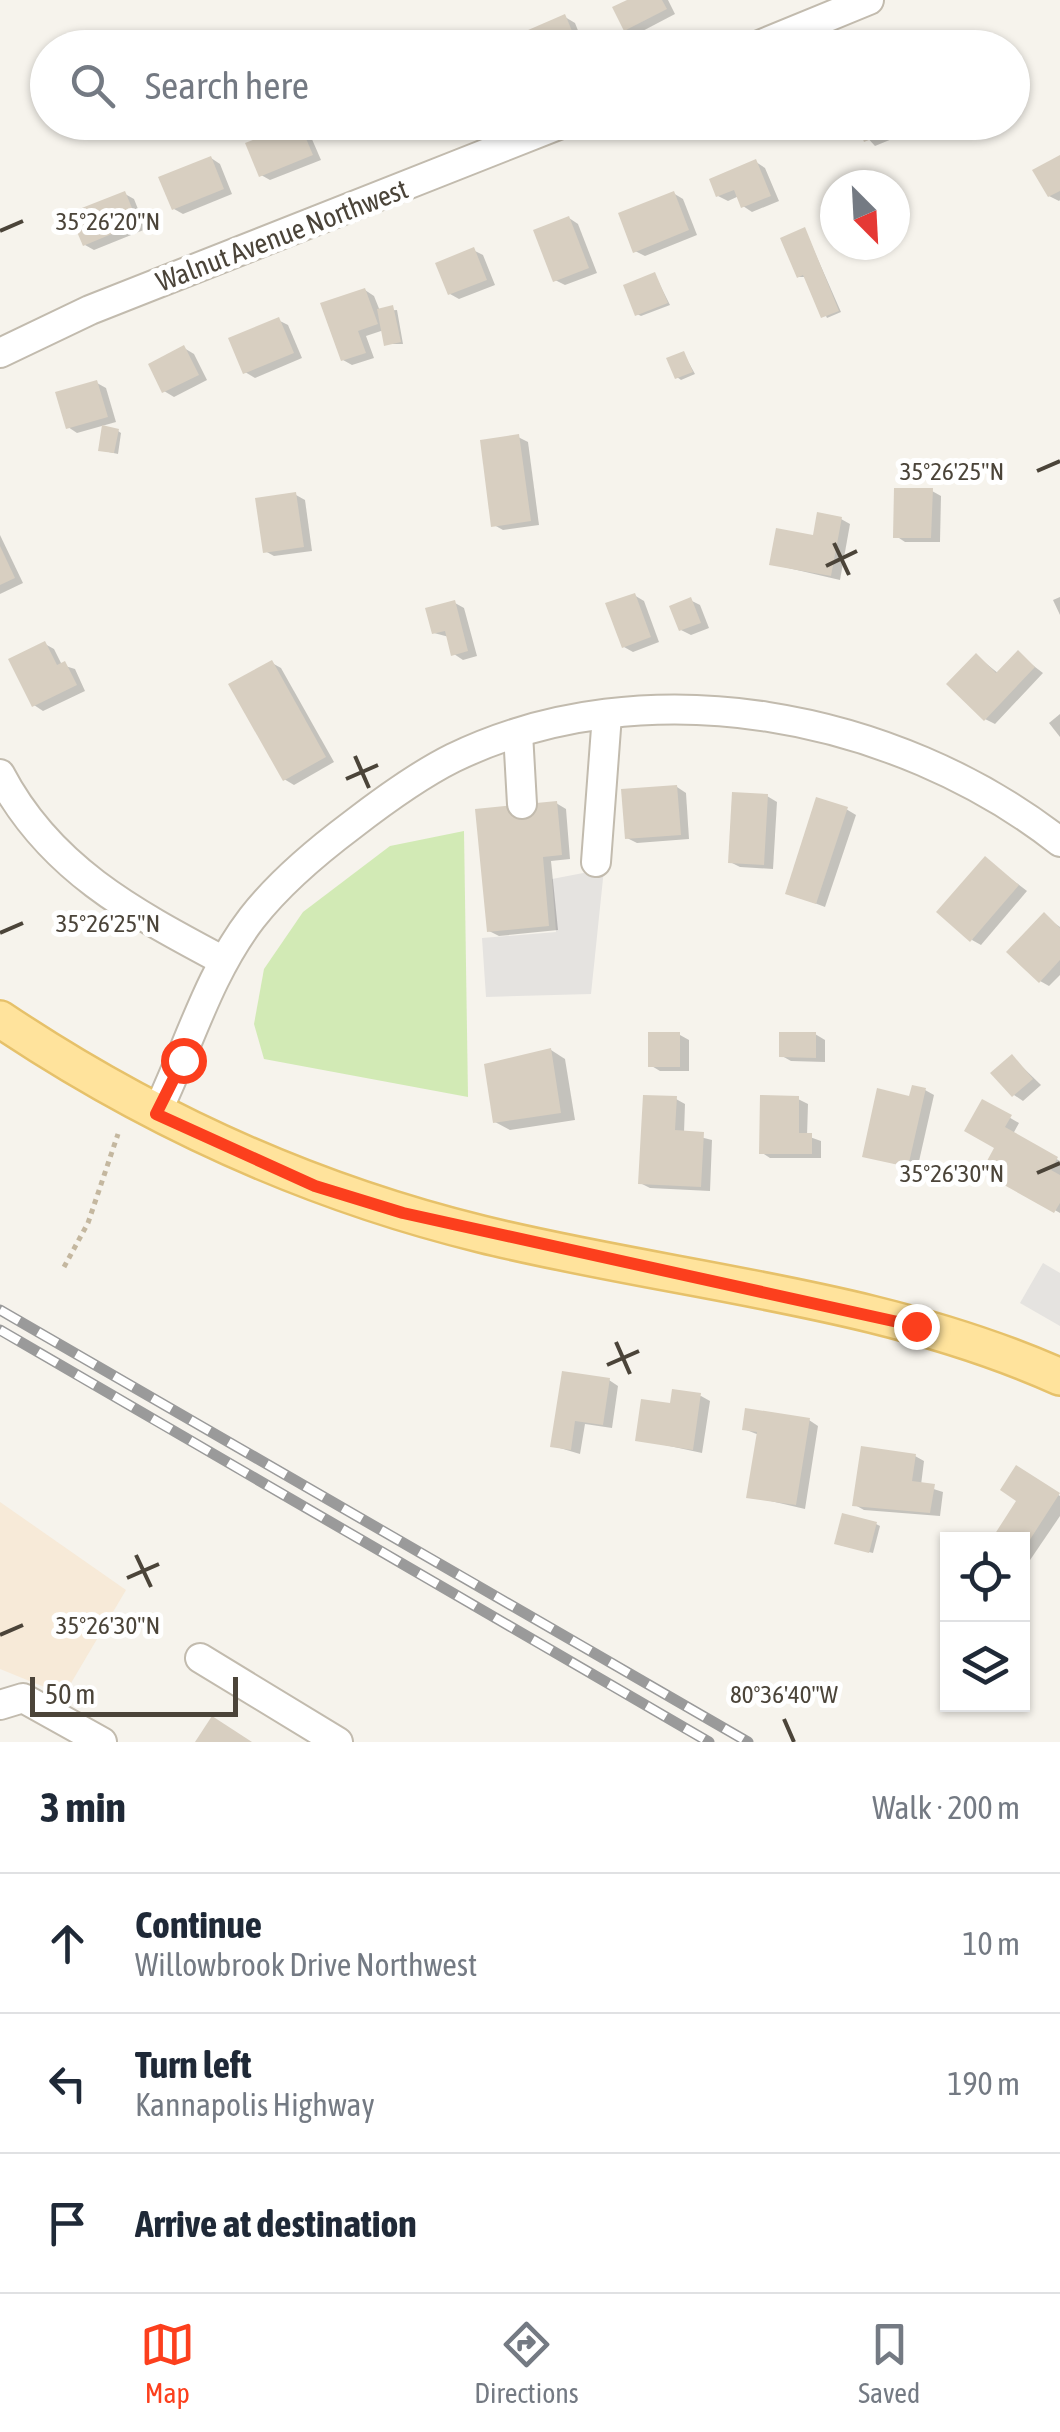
<!DOCTYPE html>
<html lang="en">
<head>
<meta charset="utf-8">
<style>
  body { margin:0; font-family:"Asap Condensed",sans-serif; background:#f2f2f3; color:#1f2937 }
  .controls { position:absolute; right:30px; bottom:30px; display:grid; overflow:hidden; border-radius:0px; box-shadow:0 2px 8px #0004 }
  .controls button { width:90px; height:90px; display:grid; place-items:center; padding:0; border:0; border-bottom:2px solid #e0e1e3; background:#fff; color:#1f2937; font:50px sans-serif }
  .compass { position:absolute; left:820px; top:170px; width:90px; height:90px; border-radius:50%; background:#fff; box-shadow:0 2px 8px #0004; rotate:156deg }
  .scale { position:absolute; left:30px; bottom:25px; width:208px; box-sizing:border-box; padding-left:10px; border:5px solid #4b4439; border-top:0; font-size:28px; line-height:35px; white-space:nowrap; color:#4b4439; -webkit-text-stroke:8px #fff; paint-order:stroke }
  .stop { position:absolute; width:30px; height:30px; margin:-22px; border:8px solid #fc3f1d; border-radius:50%; background:#fff }
  .stop.end { background:#fc3f1d; border-color:#fff; box-shadow:0 2px 10px #0008 }
  .list { margin:0; padding:0; list-style:none }
  h2 { display:flex; justify-content:space-between; align-items:center; height:130px; margin:0; padding:0 40px; font-size:42px }
  h2 small { font-size:32px; font-weight:400; color:#747a83 }
  .list li { display:grid; grid-template-columns:65px 1fr auto; gap:30px; align-items:center; box-sizing:border-box; height:140px; padding:0 40px; border-top:2px solid #e0e1e3 }
  .list b { display:block; font-size:38px; white-space:nowrap }
  .list p { margin:0; font-size:32px; white-space:nowrap; color:#747a83 }
  .list em { font-size:32px; font-style:normal; color:#747a83 }
  .icon { flex:none; width:55px; height:55px; fill:none; stroke:currentColor; stroke-width:2; stroke-linecap:round; stroke-linejoin:round }
  .map { position:relative; flex:none; width:1060px; height:1742px; overflow:hidden }
  .search { position:absolute; background:#fff; box-shadow:0 2px 8px #0004; left:30px; right:30px; top:30px; height:110px; display:flex; align-items:center; gap:25px; box-sizing:border-box; padding:0 35px; border-radius:55px; color:#747a83; font-size:38px }
  .sheet { height:550px; background:#fff }
  nav { display:flex; justify-content:space-around; align-items:center; box-sizing:border-box; height:140px; border-top:2px solid #e0e1e3; background:#fff; font-size:28px; color:#747a83 }
  nav a { display:grid; justify-items:center; gap:5px }
  nav .on { color:#fc3f1d }
  .map>svg:first-child { display:block }
  .commercial { fill:#f7ead8 }
  .green { fill:#d2eab5 }
  .parking { fill:#e5e3e0 }
  .shadow { fill:#0003 }
  .building { fill:#d8cfc1 }
  .lines { fill:none; stroke-linecap:round; stroke-linejoin:round }
  .minor-casing { stroke:#c2bbae; stroke-width:32 }
  .major-casing { stroke:#e6c16a; stroke-width:40 }
  .path { stroke:#c4b79f; stroke-width:5; stroke-dasharray:5 5; stroke-linecap:butt }
  .minor { stroke:#fff; stroke-width:28 }
  .major { stroke:#ffe39c; stroke-width:35 }
  .rail-casing { stroke:#9a9a9a; stroke-width:11 }
  .rail { stroke:#fff; stroke-width:8; stroke-dasharray:22; stroke-linecap:butt }
  .route { stroke:#fc3f1d; stroke-width:12 }
  .ticks { fill:none; stroke:#4b4439; stroke-width:4 }
  .labels { text-anchor:middle; stroke-width:10; stroke-linejoin:round; paint-order:stroke }
  .street-label { font-size:28px; fill:#4b4439; stroke:#fff }
  .ticks-label { font-size:25px; text-anchor:middle; fill:#4b4439; stroke:#fff; stroke-width:10; stroke-linejoin:round; paint-order:stroke }
</style>
</head>
<body>
<div class="map">
<svg width="1060" height="1742" viewBox="0 0 1060 1742">
  <rect width="100%" height="100%" fill="#f6f3ec"/>
  <path class="commercial" d="M0,1502L126,1590L64,1695L0,1669Z"/>
  <path class="green" d="M464,831L468,1097L264,1059L254,1024L264,969L303,912L390,846Z"/>
  <g class="parking">
    <path d="M604,869L591,994L486,997L482,938L556,932L552,879Z"/>
    <path d="M1043,1263L1060,1273V1326L1020,1303Z"/>
  </g>
  <g class="shadow">
    <path d="M632,0H668L675,14L635,35L625,29Z"/>
    <path d="M565,17L575,23L585,48H519Z"/>
    <path d="M368,122H399L378,131Z"/>
    <path d="M832,122H905L909,132L875,146L863,133L846,139L837,134Z"/>
    <path d="M299,124L308,130L321,160L270,180L261,175Z"/>
    <path d="M1060,157V200L1059,201L1049,196Z"/>
    <path d="M211,158L220,164L232,194L183,214L174,209Z"/>
    <path d="M756,162L765,168L779,201L752,212L743,206L739,196L728,201L718,196Z"/>
    <path d="M673,193L683,199L697,235L645,256L635,251Z"/>
    <path d="M125,194L134,199L146,229L94,250L85,245Z"/>
    <path d="M569,218L578,224L597,273L565,285L555,280Z"/>
    <path d="M805,230L841,312L827,318L807,277H799Z"/>
    <path d="M473,250L483,255L495,285L459,299L450,294Z"/>
    <path d="M655,275L670,305L641,316L637,314Z"/>
    <path d="M365,290L374,296L380,311L397,310L403,344H387L384,330L366,336L374,358L352,365L343,360Z"/>
    <path d="M278,320L288,325L302,358L255,378L245,372Z"/>
    <path d="M184,348L194,354L207,380L174,397L164,391Z"/>
    <path d="M684,354L695,374L681,380L677,377Z"/>
    <path d="M97,383L106,388L116,422L77,433L68,427Z"/>
    <path d="M118,431L121,433L118,454L104,451Z"/>
    <path d="M518,437L528,442L539,525L503,530L494,525Z"/>
    <path d="M932,491L941,496L940,542H905L896,536Z"/>
    <path d="M296,495L305,500L312,551L274,556L265,551Z"/>
    <path d="M841,519L850,524L840,580L771,564Z"/>
    <path d="M0,535L23,583L0,594Z"/>
    <path d="M634,595L644,601L659,642L633,652L624,647Z"/>
    <path d="M1060,597V615L1053,600Z"/>
    <path d="M690,600L700,605L709,628L691,635L681,630Z"/>
    <path d="M455,603L464,608L477,656L463,660L454,654L449,637L434,633Z"/>
    <path d="M45,644L54,649L62,665L75,669L85,691L43,711L34,705Z"/>
    <path d="M1018,654L1043,673L995,724L985,719L977,656L999,674Z"/>
    <path d="M272,663L281,668L334,762L294,785L284,779Z"/>
    <path d="M1060,714V737L1049,723Z"/>
    <path d="M677,787L686,793L689,839L637,843L627,838Z"/>
    <path d="M767,796L777,802L773,869L740,867L730,862Z"/>
    <path d="M556,803L566,809L570,859L551,861L558,930L499,936L489,931Z"/>
    <path d="M846,809L856,815L825,907L788,893Z"/>
    <path d="M985,859L1027,891L981,945L972,940Z"/>
    <path d="M1044,916L1060,927V975L1049,986L1040,981Z"/>
    <path d="M815,1034L825,1040V1062L791,1061L782,1056Z"/>
    <path d="M680,1035L689,1040V1071H660L650,1065Z"/>
    <path d="M551,1050L565,1059L575,1120L510,1130L495,1122Z"/>
    <path d="M1012,1057L1041,1085L1023,1101L1014,1095Z"/>
    <path d="M925,1090L934,1095L917,1170L865,1155Z"/>
    <path d="M676,1099L685,1104L684,1133L712,1140L710,1191L650,1188L640,1183Z"/>
    <path d="M798,1099L808,1104L807,1136L821,1141V1158H770L761,1152Z"/>
    <path d="M983,1102L1019,1123L1013,1134L1060,1161V1213L984,1171L997,1147Z"/>
    <path d="M609,1380L618,1386L612,1428L585,1424L580,1454L553,1446Z"/>
    <path d="M701,1396L710,1401L702,1453L637,1439L672,1406Z"/>
    <path d="M809,1420L818,1426L805,1509L749,1496L759,1435L744,1429Z"/>
    <path d="M915,1456L924,1461L921,1485L943,1492L940,1516L864,1510L855,1505Z"/>
    <path d="M1016,1469L1060,1496V1516L1026,1566Z"/>
    <path d="M876,1524L880,1526L873,1553L840,1545Z"/>
  </g>
  <g class="building">
    <path d="M627,0H662L667,9L624,31L612,7Z"/>
    <path d="M565,14L579,48H516L512,37Z"/>
    <path d="M299,122L313,155L259,177L245,143Z"/>
    <path d="M829,122H899L901,127L864,142L858,126L835,136Z"/>
    <path d="M1060,155V191L1048,197L1032,170Z"/>
    <path d="M211,156L224,189L172,210L158,177Z"/>
    <path d="M756,159L771,196L741,208L734,190L716,197L709,179Z"/>
    <path d="M125,191L138,223L83,246L69,213Z"/>
    <path d="M674,191L689,230L633,253L618,213Z"/>
    <path d="M569,216L589,268L553,282L533,230Z"/>
    <path d="M805,227L839,311L821,318L803,275L797,278L780,238Z"/>
    <path d="M474,247L487,280L448,295L435,263Z"/>
    <path d="M655,272L668,303L635,316L623,285Z"/>
    <path d="M365,288L378,324L358,331L366,353L341,361L320,303Z"/>
    <path d="M393,305L401,342L384,346L377,309Z"/>
    <path d="M279,317L294,353L243,374L228,338Z"/>
    <path d="M184,345L199,375L162,393L148,364Z"/>
    <path d="M684,351L693,372L675,379L666,358Z"/>
    <path d="M97,380L108,417L66,429L55,392Z"/>
    <path d="M102,425L119,429L114,453L98,451Z"/>
    <path d="M519,434L531,521L491,527L480,440Z"/>
    <path d="M894,488H933L931,538H893Z"/>
    <path d="M296,492L304,547L263,553L255,498Z"/>
    <path d="M817,512L842,517L831,576L769,565L776,528L813,535Z"/>
    <path d="M0,546L15,578L0,585Z"/>
    <path d="M635,593L651,637L622,648L605,603Z"/>
    <path d="M691,597L701,623L679,631L669,606Z"/>
    <path d="M455,600L468,651L451,656L445,631L432,634L425,608Z"/>
    <path d="M45,641L57,665L65,661L77,685L32,707L8,659Z"/>
    <path d="M1018,650L1035,667L984,721L946,684L976,653L996,673Z"/>
    <path d="M272,660L326,757L283,781L228,684Z"/>
    <path d="M677,785L681,835L625,839L621,789Z"/>
    <path d="M732,792L768,794L764,865L728,863Z"/>
    <path d="M816,797L848,807L816,904L785,894Z"/>
    <path d="M557,801L562,855L543,857L549,926L487,932L475,809Z"/>
    <path d="M985,856L1019,885L970,942L936,912Z"/>
    <path d="M1044,912L1060,928V960L1039,983L1006,952Z"/>
    <rect x="648" y="1032" width="32" height="35"/>
    <path d="M779,1032H816V1058L779,1057Z"/>
    <path d="M551,1048L561,1113L493,1123L484,1064Z"/>
    <path d="M1012,1054L1033,1079L1012,1097L990,1073Z"/>
    <path d="M912,1085L926,1088L908,1167L862,1157L877,1088L909,1096Z"/>
    <path d="M643,1095L677,1096L675,1130L704,1132L701,1187L638,1184Z"/>
    <path d="M760,1095L799,1096V1133H812V1154H759Z"/>
    <path d="M982,1099L1012,1115L1005,1127L1058,1157L1051,1170L1060,1175V1203L1054,1213L981,1172L994,1148L964,1131Z"/>
    <path d="M562,1371L610,1378L603,1425L575,1421L571,1450L550,1447Z"/>
    <path d="M672,1389L701,1393L693,1450L635,1441L641,1399L670,1403Z"/>
    <path d="M745,1408L810,1418L796,1505L746,1498L757,1432L742,1430Z"/>
    <path d="M861,1446L916,1454L912,1481L935,1484L930,1513L852,1506Z"/>
    <path d="M1016,1465L1060,1493L1022,1552V1540H991L1016,1501L1000,1490Z"/>
    <path d="M842,1513L877,1522L869,1553L834,1544Z"/>
    <path d="M212,1716L252,1742H195Z"/>
  </g>
  <g class="lines">
    <g class="minor-casing">
      <g id="minor">
        <path d="M752,48L869,0"/>
        <path d="M0,353L90,310L566,122"/>
        <path d="M518,733L522,804"/>
        <path d="M0,774C49,868 132,912 222,960"/>
        <path d="M596,862L607,715"/>
        <path d="M156,1114C188,1048 208,975 252,918C280,882 316,852 352,825C383,801 417,776 453,758C645,665 896,713 1060,842"/>
        <path d="M200,1658L338,1742"/>
        <path d="M0,1705L23,1698L102,1742"/>
      </g>
    </g>
    <g class="major-casing">
      <path id="major" d="M0,1019C149,1119 306,1191 481,1234C671,1281 880,1296 1060,1377"/>
    </g>
    <path class="path" d="M64,1267L88,1223L118,1134"/>
    <use href="#minor" class="minor"/>
    <use href="#major" class="major"/>
    <g class="rail-casing">
      <g id="rail">
        <path d="M0,1310L748,1742"/>
        <path d="M0,1330L709,1742"/>
      </g>
    </g>
    <use href="#rail" class="rail"/>
  </g>
  <g class="lines">
    <path class="route" d="M183,1060L156,1114L315,1186L403,1213L916,1326"/>
  </g>
  <path class="ticks" d="M0,231L23,221M1037,471L1060,461M834,543L849,575M826,566L857,551M355,756L369,788M346,779L378,765M0,933L23,923M1037,1173L1060,1163M616,1342L630,1374M607,1365L639,1351M136,1555L151,1587M127,1578L159,1564M0,1635L23,1625M784,1719L794,1742"/>
  <g class="labels">
    <g class="street-label">
      <text transform="translate(282 235) rotate(-21)" y="10">Walnut Avenue Northwest</text>
    </g>
  </g>
  <g class="ticks-label">
    <text x="108" y="230">35°26'20"N</text>
    <text x="952" y="480">35°26'25"N</text>
    <text x="108" y="932">35°26'25"N</text>
    <text x="952" y="1182">35°26'30"N</text>
    <text x="108" y="1634">35°26'30"N</text>
    <text x="784" y="1703">80°36'40"W</text>
  </g>
</svg>
<div class="controls">
<button><svg class="icon" aria-label="locate" viewBox="0 0 24 24"><circle cx="12" cy="12" r="6"/><path d="M12 2v4M12 18v4M2 12h4M18 12h4"/></svg></button>
<button><svg class="icon" aria-label="layers" viewBox="0 0 24 24"><path d="M12 4l9 5-9 5-9-5zM3 14l9 5 9-5"/></svg></button>
</div>
<svg class="compass" viewBox="-18 -18 36 36"><path d="M0-13l5 13h-10z" fill="#e53935"/><path d="M0 13l5-13h-10z" fill="#747a83"/></svg>
<div class="scale">50 m</div>
<div class="stop" style="left:183px;top:1060px"></div>
<div class="stop end" style="left:916px;top:1326px"></div>
<div class="search"><svg class="icon" aria-label="search" viewBox="0 0 24 24"><circle cx="10" cy="10" r="6"/><path d="M15 15l6 6"/></svg>Search here</div>
</div>
<section class="sheet">
<h2>3 min<small>Walk · 200 m</small></h2>
<ul class="list">
<li><svg class="icon" aria-label="ahead" viewBox="0 0 24 24"><path d="M12 20V5M6 11l6-6 6 6"/></svg><div><b>Continue</b><p>Willowbrook Drive Northwest</p></div><em>10 m</em></li>
<li><svg class="icon" aria-label="left" viewBox="0 0 24 24"><path d="M17 20v-9H6M10 6l-5 5 5 5"/></svg><div><b>Turn left</b><p>Kannapolis Highway</p></div><em>190 m</em></li>
<li><svg class="icon" aria-label="arrive" viewBox="0 0 24 24"><path d="M6 21V4h12l-3 4 3 4H6"/></svg><div><b>Arrive at destination</b></div></li>
</ul>
</section>
<nav>
<a class="on"><svg class="icon" aria-label="map" viewBox="0 0 24 24"><path d="M3 6l6-2 6 2 6-2v14l-6 2-6-2-6 2zM9 4v14M15 6v14"/></svg>Map</a>
<a><svg class="icon" aria-label="directions" viewBox="0 0 24 24"><path d="M12 3l9 9-9 9-9-9zM9 14v-3h6M13 9l2 2-2 2"/></svg>Directions</a>
<a><svg class="icon" aria-label="saved" viewBox="0 0 24 24"><path d="M7 4h10v16l-5-4-5 4z"/></svg>Saved</a>
</nav>
</body>
</html>
